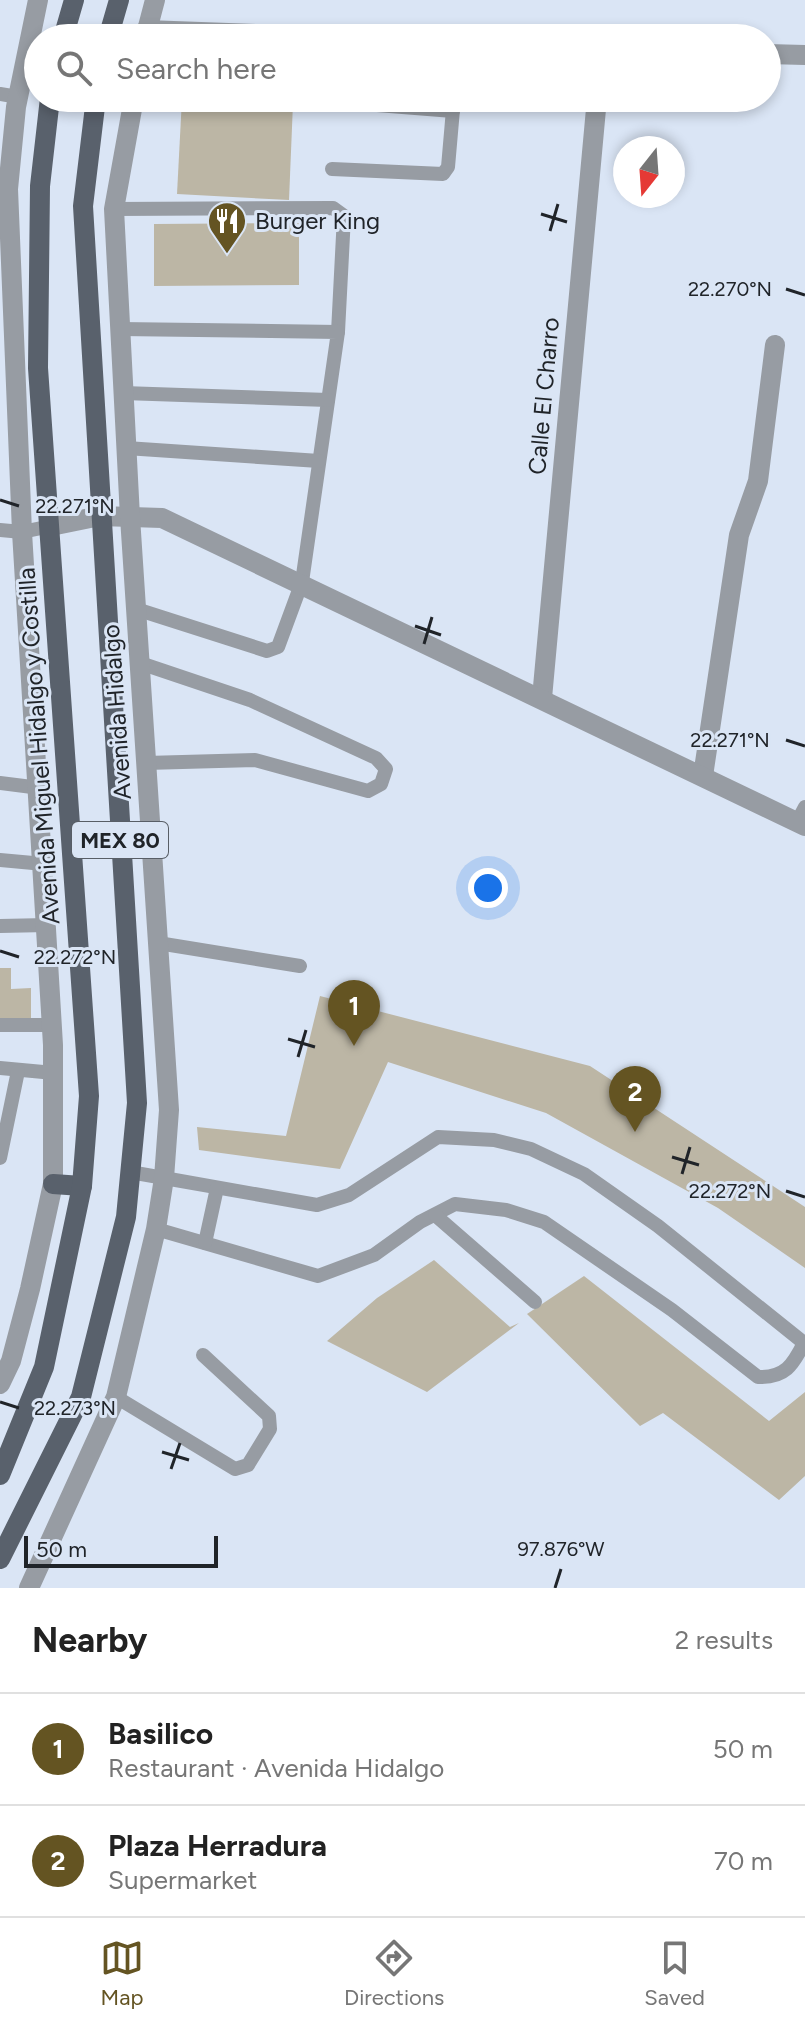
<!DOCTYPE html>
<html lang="en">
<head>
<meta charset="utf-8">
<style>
  body { margin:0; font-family:Figtree,sans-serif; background:#f2f2f2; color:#222 }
  .compass { position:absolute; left:613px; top:136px; width:72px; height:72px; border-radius:50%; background:#fff; box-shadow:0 4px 12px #0003; rotate:197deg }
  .scale { position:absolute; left:24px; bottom:20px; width:194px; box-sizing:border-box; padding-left:8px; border:4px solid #202429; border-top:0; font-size:22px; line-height:28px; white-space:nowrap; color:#202429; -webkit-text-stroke:6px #dae5f5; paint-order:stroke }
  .you { position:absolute; left:488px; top:888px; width:28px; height:28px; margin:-20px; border:6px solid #fff; border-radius:50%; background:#1a73e8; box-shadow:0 0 0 12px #1a73e833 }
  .badge { display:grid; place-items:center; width:52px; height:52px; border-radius:50%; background:#645422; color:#fff; font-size:26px; font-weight:700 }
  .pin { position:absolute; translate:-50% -66px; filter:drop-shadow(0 2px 4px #0008) }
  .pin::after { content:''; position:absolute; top:42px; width:28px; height:24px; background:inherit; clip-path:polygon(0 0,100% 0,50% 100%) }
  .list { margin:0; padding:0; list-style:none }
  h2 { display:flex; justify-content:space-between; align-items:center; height:104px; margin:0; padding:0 32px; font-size:34px }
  h2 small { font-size:26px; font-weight:400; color:#767676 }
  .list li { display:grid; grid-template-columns:52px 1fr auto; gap:24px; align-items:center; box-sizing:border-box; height:112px; padding:0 32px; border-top:2px solid #e0e0e0 }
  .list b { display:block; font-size:30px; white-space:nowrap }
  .list p { margin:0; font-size:26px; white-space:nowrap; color:#767676 }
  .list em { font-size:26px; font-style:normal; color:#767676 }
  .icon { flex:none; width:44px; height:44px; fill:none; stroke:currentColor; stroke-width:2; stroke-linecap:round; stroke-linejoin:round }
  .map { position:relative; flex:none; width:805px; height:1588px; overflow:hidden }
  .search { position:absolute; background:#fff; box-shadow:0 4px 12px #0003; left:24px; right:24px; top:24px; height:88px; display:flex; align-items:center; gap:20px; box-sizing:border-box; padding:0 28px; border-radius:44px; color:#767676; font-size:30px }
  .sheet { height:328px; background:#fff }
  nav { display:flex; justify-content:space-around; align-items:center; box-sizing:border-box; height:112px; border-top:2px solid #e0e0e0; background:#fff; font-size:22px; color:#767676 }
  nav a { display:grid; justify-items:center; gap:4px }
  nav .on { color:#645422 }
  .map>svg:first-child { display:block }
  .building { fill:#bcb6a5 }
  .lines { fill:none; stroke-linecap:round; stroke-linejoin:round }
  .service { stroke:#979ca3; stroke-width:14 }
  .minor { stroke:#979ca3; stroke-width:20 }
  .tertiary { stroke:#979ca3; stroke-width:20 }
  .primary { stroke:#59616c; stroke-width:20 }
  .ticks { fill:none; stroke:#202429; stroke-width:3 }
  .labels { text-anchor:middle; stroke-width:6; stroke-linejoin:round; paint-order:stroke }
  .shield { fill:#dae5f5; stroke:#585e66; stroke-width:2 }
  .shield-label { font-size:22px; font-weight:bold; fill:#202429 }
  .poi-label { font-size:24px; fill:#202429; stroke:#dae5f5; text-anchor:start }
  .street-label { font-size:24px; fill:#202429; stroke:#dae5f5 }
  .ticks-label { font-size:20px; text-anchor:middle; fill:#202429; stroke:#dae5f5; stroke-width:6; stroke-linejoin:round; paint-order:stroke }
</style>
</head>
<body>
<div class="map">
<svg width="805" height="1588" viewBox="0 0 805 1588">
  <rect width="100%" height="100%" fill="#dae5f5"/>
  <g class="building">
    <path d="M182,98L293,103L289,200L177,194Z"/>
    <path d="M299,223V285L154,286V224Z"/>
    <path d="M0,968H11V989L31,988V1018H0Z"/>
    <path d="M320,996L590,1066L805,1207V1268L718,1208L546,1113L388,1062L340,1169L199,1150L197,1127L286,1136Z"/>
    <path d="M434,1260L510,1327L519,1323L427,1392L327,1341L377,1298Z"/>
    <path d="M584,1276L769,1421L805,1392V1476L779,1500L663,1413L640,1426L527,1314Z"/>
  </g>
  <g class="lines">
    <g class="service">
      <path d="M0,94L18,97"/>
      <path d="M339,102L453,111"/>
      <path d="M332,169L443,174L448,167L454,98"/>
      <path d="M114,209L333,208L344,216L338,332"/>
      <path d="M120,329L338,332L302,582L278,647L267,651L136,609"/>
      <path d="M123,393L328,400"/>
      <path d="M126,448L319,461"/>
      <path d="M0,530L22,532L51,526"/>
      <path d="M140,663L250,700L376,758L386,769L381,784L368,791L255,760L146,763"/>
      <path d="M0,783L40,788"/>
      <path d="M797,822L805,807"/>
      <path d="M0,860L44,864"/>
      <path d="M0,926L47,925"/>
      <path d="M158,943L300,966"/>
      <path d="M0,1025H52"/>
      <path d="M0,1068L54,1073"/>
      <path d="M0,1158L18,1071"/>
      <path d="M130,1172L317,1205L349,1195L438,1137L494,1140L531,1149L584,1174L658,1226L804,1343C793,1365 785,1378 758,1377L672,1310L544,1222L506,1210L455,1204L420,1222L374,1255L318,1276L156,1229"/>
      <path d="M435,1215L535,1302"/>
      <path d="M205,1243L217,1188"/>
      <path d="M116,1397L235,1469L248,1465L270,1429L269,1416L203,1355"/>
    </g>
    <g class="minor">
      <path d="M146,30L359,38"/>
      <path d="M767,54L805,55"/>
      <path d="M542,698L597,98"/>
      <path d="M703,776L739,535L758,481L775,345"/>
    </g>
    <g class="tertiary">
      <path d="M145,38L155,0"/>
      <path d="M51,526L100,516L162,518L805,826"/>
      <path d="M0,1384L11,1361L30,1289L53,1184V1045L22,532L8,189L16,107L38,0"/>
      <path d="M29,1588L116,1397L156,1229L164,1178L169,1110L130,517L114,209L134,98"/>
    </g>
    <g class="primary">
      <path d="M63,38L74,0"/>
      <path d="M108,38L119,0"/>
      <path d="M53,1184L82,1186"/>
      <path d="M0,1475L44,1367L82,1186L89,1096L38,368L40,186L50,98"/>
      <path d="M0,1559L81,1397L126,1217L137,1103L83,206L96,98"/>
    </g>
  </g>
  <path class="ticks" d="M541,214L567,222M550,231L558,204M786,289L805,295M0,500L19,506M415,626L441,635M424,644L432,617M786,740L805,746M0,951L19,957M288,1039L315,1047M298,1057L306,1030M672,1157L699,1165M682,1174L690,1147M786,1191L805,1197M0,1402L19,1408M162,1452L189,1460M171,1469L180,1443M555,1588L561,1569"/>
  <defs>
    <g id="restaurant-pin" transform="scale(2)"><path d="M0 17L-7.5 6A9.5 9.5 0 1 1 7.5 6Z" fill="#645422" stroke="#dae5f5"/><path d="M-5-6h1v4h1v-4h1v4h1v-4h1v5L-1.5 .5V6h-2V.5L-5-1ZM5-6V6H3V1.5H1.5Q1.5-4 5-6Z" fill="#fff"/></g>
  </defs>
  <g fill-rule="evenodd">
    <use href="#restaurant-pin" x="227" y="221"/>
  </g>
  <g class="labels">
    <rect class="shield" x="72" y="822" width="96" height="36" rx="6"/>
    <g class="shield-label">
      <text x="120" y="848">MEX 80</text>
    </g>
    <g class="poi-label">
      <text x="255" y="229">Burger King</text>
    </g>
    <g class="street-label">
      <text transform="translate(544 396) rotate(-85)" y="8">Calle El Charro</text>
      <text transform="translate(117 712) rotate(-94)" y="8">Avenida Hidalgo</text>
      <text transform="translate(39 746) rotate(-94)" y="8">Avenida Miguel Hidalgo y Costilla</text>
    </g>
  </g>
  <g class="ticks-label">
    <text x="730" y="296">22.270°N</text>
    <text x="75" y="513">22.271°N</text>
    <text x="730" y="747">22.271°N</text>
    <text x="75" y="964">22.272°N</text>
    <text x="730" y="1198">22.272°N</text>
    <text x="75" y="1415">22.273°N</text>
    <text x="561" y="1556">97.876°W</text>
  </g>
</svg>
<svg class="compass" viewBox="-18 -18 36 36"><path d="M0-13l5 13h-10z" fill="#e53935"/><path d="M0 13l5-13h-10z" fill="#767676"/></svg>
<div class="scale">50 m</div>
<div class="you"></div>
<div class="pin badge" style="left:354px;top:1046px">1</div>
<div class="pin badge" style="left:635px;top:1132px">2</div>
<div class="search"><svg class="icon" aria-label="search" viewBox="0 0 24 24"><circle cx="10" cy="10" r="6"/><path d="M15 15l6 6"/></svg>Search here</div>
</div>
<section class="sheet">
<h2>Nearby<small>2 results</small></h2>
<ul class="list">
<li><span class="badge">1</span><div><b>Basilico</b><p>Restaurant · Avenida Hidalgo</p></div><em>50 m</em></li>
<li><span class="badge">2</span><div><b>Plaza Herradura</b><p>Supermarket</p></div><em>70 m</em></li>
</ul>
</section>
<nav>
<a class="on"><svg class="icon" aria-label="map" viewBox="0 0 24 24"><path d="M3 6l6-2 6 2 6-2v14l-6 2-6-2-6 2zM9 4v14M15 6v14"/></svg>Map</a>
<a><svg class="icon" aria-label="directions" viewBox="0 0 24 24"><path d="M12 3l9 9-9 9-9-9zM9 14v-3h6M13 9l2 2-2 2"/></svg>Directions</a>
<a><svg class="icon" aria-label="saved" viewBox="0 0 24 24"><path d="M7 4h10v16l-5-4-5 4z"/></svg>Saved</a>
</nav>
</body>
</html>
